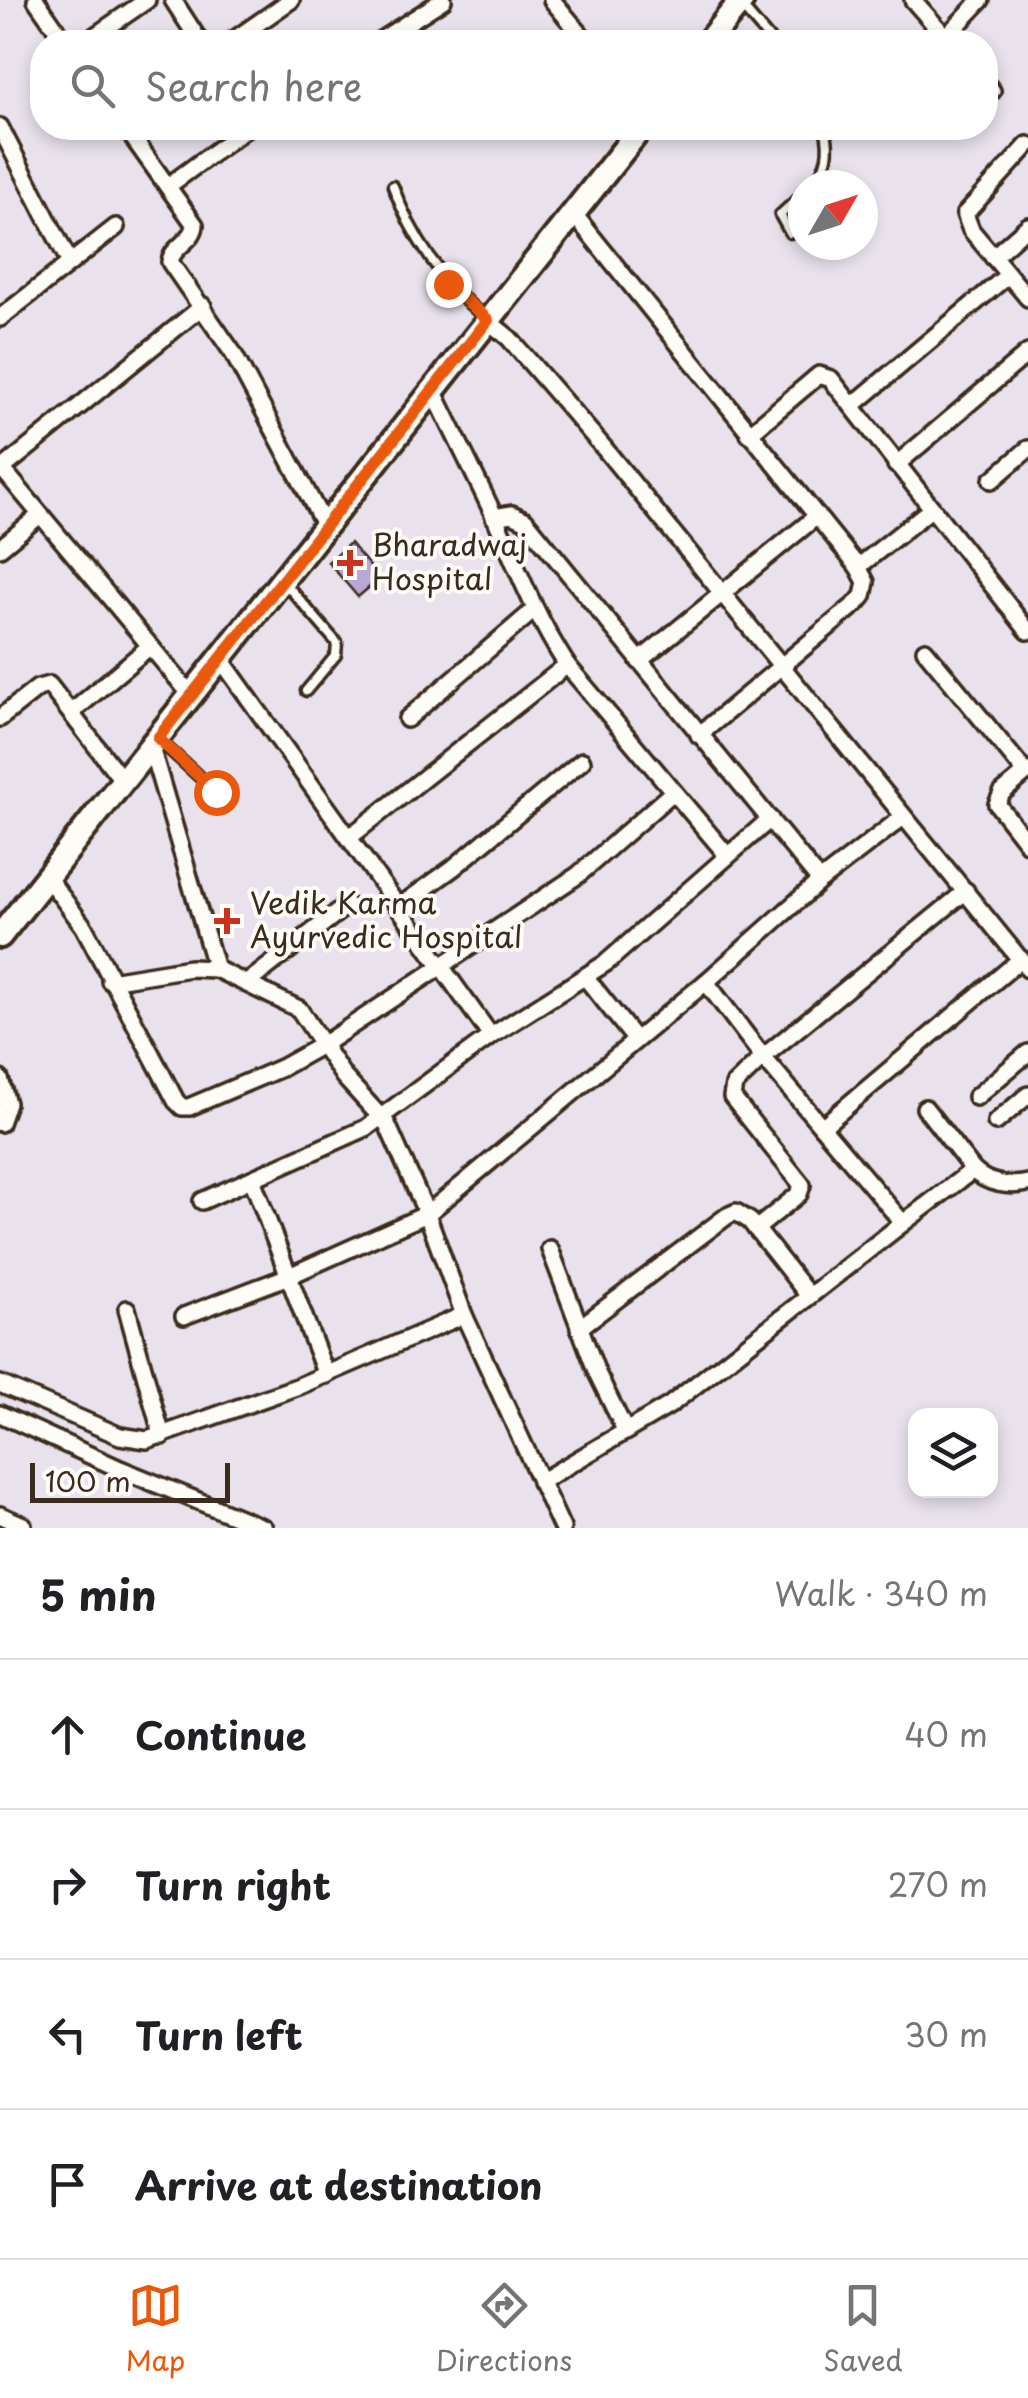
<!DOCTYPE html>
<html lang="en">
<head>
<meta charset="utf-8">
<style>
  body { margin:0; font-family:"Playpen Sans",sans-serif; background:#f2f2f2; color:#202124 }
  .controls { position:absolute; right:30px; bottom:30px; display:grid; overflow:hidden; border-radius:20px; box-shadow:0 5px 15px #0003 }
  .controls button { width:90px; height:90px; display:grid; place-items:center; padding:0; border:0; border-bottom:2px solid #e0e0e0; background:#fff; color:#202124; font:50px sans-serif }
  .compass { position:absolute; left:788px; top:170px; width:90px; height:90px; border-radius:50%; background:#fff; box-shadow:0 5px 15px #0003; rotate:51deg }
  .scale { position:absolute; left:30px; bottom:25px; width:200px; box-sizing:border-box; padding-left:10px; border:5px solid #3b2a1e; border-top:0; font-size:28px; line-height:35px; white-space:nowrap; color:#3b2a1e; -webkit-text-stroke:8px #fdfcf7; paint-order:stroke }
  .stop { position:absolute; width:30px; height:30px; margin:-22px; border:8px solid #ea580c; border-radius:50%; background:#fff }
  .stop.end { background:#ea580c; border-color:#fff; box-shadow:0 2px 10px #0008 }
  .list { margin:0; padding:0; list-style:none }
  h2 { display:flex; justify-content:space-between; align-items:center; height:130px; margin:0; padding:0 40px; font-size:42px }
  h2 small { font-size:32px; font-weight:400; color:#757577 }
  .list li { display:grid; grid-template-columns:65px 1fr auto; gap:30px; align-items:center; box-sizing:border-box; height:150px; padding:0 40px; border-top:2px solid #e0e0e0 }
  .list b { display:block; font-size:38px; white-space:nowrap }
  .list em { font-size:32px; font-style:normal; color:#757577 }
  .icon { flex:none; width:55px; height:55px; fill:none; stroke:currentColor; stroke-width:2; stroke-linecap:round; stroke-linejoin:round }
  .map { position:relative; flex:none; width:1028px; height:1528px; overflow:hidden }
  .search { position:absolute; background:#fff; box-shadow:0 5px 15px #0003; left:30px; right:30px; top:30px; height:110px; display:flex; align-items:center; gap:25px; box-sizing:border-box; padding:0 35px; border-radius:40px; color:#757577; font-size:38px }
  .sheet { height:730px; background:#fff }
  nav { display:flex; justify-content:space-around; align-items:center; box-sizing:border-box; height:140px; border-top:2px solid #e0e0e0; background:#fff; font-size:28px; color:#757577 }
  nav a { display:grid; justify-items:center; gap:5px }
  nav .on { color:#ea580c }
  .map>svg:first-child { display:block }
  .building { fill:#bba7d6; stroke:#3b2a1e; stroke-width:2.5 }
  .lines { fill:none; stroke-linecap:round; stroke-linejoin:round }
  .service-casing { stroke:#3b2a1e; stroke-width:15 }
  .minor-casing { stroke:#3b2a1e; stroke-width:22 }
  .secondary-casing { stroke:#3b2a1e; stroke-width:30 }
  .service { stroke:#fdfcf7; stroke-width:8 }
  .minor { stroke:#fdfcf7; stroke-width:15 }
  .secondary { stroke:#fdfcf7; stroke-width:22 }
  .route { stroke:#ea580c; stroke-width:12 }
  .poi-dot { fill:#c8321e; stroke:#fdfcf7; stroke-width:4 }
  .labels { text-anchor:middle; stroke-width:8; stroke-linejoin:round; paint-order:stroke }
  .poi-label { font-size:30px; fill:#3b2a1e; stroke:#fdfcf7; text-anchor:start }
</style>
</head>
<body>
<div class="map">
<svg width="1028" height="1528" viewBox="0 0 1028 1528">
  <rect width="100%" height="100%" fill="#e9e2ed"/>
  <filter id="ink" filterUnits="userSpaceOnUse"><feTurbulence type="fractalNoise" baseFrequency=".01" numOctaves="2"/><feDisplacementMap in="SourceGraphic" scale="20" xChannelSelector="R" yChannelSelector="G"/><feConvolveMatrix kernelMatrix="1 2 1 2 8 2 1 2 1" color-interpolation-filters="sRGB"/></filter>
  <g filter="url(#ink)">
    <path class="building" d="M350,543L380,578L358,597L328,562Z"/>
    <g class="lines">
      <g class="service-casing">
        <g id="service">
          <path d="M742,7L772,42"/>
          <path d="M812,185C828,167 831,150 825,128"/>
          <path d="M393,186C411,236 443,283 484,317"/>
          <path d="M790,233L780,215L803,194"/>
          <path d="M285,583L337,643L336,655L306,691"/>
          <path d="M161,742L216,792"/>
        </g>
      </g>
      <g class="minor-casing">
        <g id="minor">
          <path d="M36,0L65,42"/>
          <path d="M173,0L200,42"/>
          <path d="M552,0L587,42"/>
          <path d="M913,0L950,42"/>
          <path d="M946,37L981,0"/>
          <path d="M86,42L147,0"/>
          <path d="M231,42L291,0"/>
          <path d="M378,42L443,0"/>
          <path d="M986,84L992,91"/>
          <path d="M0,127L70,263"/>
          <path d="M126,128L195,225C194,241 172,246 170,262L233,353L325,526"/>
          <path d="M1028,145L965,214L971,230L1028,298"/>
          <path d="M168,186L247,128"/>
          <path d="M573,213L858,567L866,582L863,596L857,603L699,735"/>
          <path d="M993,257L1028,226"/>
          <path d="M1008,275L852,406L1028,631"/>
          <path d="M0,318L116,227"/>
          <path d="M487,320L509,338L604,448L1028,969"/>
          <path d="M432,388C453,432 476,476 496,520C518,571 537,619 567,665L727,855"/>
          <path d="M749,434L819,375L831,379L852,406"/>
          <path d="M896,465L1028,353"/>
          <path d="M0,466L191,695"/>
          <path d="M2,469L203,306"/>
          <path d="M992,480L1028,449"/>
          <path d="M494,517L512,514L525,520L820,881"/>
          <path d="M0,548L40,515"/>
          <path d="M858,567L931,509"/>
          <path d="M925,650L1026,773"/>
          <path d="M220,658L491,1036"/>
          <path d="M639,661L817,516"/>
          <path d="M71,713L150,646"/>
          <path d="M0,718L38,688L49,685L123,781"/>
          <path d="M407,719L533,611"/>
          <path d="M151,747L216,969L299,1009L344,1077L387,1124L427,1214L464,1315L562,1528"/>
          <path d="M1028,771L1002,793L997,804L1028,844"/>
          <path d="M351,836L567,665"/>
          <path d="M47,877L84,927L176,1101L182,1107H189L281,1068L324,1044L578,875L673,792"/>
          <path d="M400,906L453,868L582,761"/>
          <path d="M586,978L635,1039"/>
          <path d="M110,981L190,968L216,969"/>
          <path d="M247,983L347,905"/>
          <path d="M0,1079L7,1103L0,1123"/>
          <path d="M976,1097L1028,1053"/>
          <path d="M925,1108L973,1170"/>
          <path d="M996,1122L1028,1095"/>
          <path d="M822,1127L1021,959"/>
          <path d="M252,1179L326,1375"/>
          <path d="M202,1201L366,1128L491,1036L606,963L770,819"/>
          <path d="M903,1223L973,1170C987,1184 1009,1187 1028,1183"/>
          <path d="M756,1229L799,1194L802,1185L732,1097L734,1085L763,1057L966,891"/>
          <path d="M550,1249L597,1373L626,1432"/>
          <path d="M127,1309L162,1436"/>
          <path d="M184,1316L289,1276L427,1214L706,982L820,881L903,817"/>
          <path d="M579,1328L727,1216L736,1212L750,1221L809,1296"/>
          <path d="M0,1384L120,1436L147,1440L299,1386L464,1315"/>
          <path d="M0,1414L120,1469L264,1528"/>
          <path d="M540,1482L670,1405L903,1223L763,1057L706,982"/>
          <path d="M0,1515L23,1525"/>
        </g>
      </g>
      <g class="secondary-casing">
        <g id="secondary">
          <path d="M708,42L742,0"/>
          <path d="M0,936L641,128"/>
        </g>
      </g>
      <use href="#service" class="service"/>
      <use href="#minor" class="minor"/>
      <use href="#secondary" class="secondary"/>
    </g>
  </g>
  <g class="lines" filter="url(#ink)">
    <path class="route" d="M216,792L158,738L488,320L448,284"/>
  </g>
  <g class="poi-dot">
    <path d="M345 548h10v10h10v10h-10v10h-10v-10h-10v-10h10z"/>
    <path d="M222 906h10v10h10v10h-10v10h-10v-10h-10v-10h10z"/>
  </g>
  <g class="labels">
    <g class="poi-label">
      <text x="372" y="556">Bharadwaj<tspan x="372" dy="34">Hospital</tspan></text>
      <text x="250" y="914">Vedik Karma<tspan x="250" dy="34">Ayurvedic Hospital</tspan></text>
    </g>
  </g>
</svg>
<div class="controls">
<button><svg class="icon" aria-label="layers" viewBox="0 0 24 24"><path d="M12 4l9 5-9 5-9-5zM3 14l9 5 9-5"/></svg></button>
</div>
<svg class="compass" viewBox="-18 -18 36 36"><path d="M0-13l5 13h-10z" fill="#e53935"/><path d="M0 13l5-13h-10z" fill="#757577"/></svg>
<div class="scale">100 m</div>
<div class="stop" style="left:216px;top:792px"></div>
<div class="stop end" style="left:448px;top:284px"></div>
<div class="search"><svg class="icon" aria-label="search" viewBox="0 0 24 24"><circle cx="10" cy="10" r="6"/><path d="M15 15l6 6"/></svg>Search here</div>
</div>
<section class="sheet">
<h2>5 min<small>Walk · 340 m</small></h2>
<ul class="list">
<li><svg class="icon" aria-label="ahead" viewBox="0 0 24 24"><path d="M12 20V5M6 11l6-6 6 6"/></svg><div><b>Continue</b></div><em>40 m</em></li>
<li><svg class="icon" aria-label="right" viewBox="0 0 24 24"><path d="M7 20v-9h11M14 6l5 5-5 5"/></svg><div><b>Turn right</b></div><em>270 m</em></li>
<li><svg class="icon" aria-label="left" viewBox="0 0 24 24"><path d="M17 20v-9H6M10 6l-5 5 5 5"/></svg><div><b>Turn left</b></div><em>30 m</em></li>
<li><svg class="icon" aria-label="arrive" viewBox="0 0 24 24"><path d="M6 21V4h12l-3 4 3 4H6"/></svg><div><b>Arrive at destination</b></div></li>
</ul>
</section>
<nav>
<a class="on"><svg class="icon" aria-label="map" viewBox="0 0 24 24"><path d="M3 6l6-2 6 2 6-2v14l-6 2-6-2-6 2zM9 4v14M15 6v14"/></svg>Map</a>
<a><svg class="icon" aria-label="directions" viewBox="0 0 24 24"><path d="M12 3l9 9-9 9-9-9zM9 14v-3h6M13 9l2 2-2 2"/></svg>Directions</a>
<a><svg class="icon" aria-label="saved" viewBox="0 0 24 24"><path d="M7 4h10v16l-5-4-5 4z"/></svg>Saved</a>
</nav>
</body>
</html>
